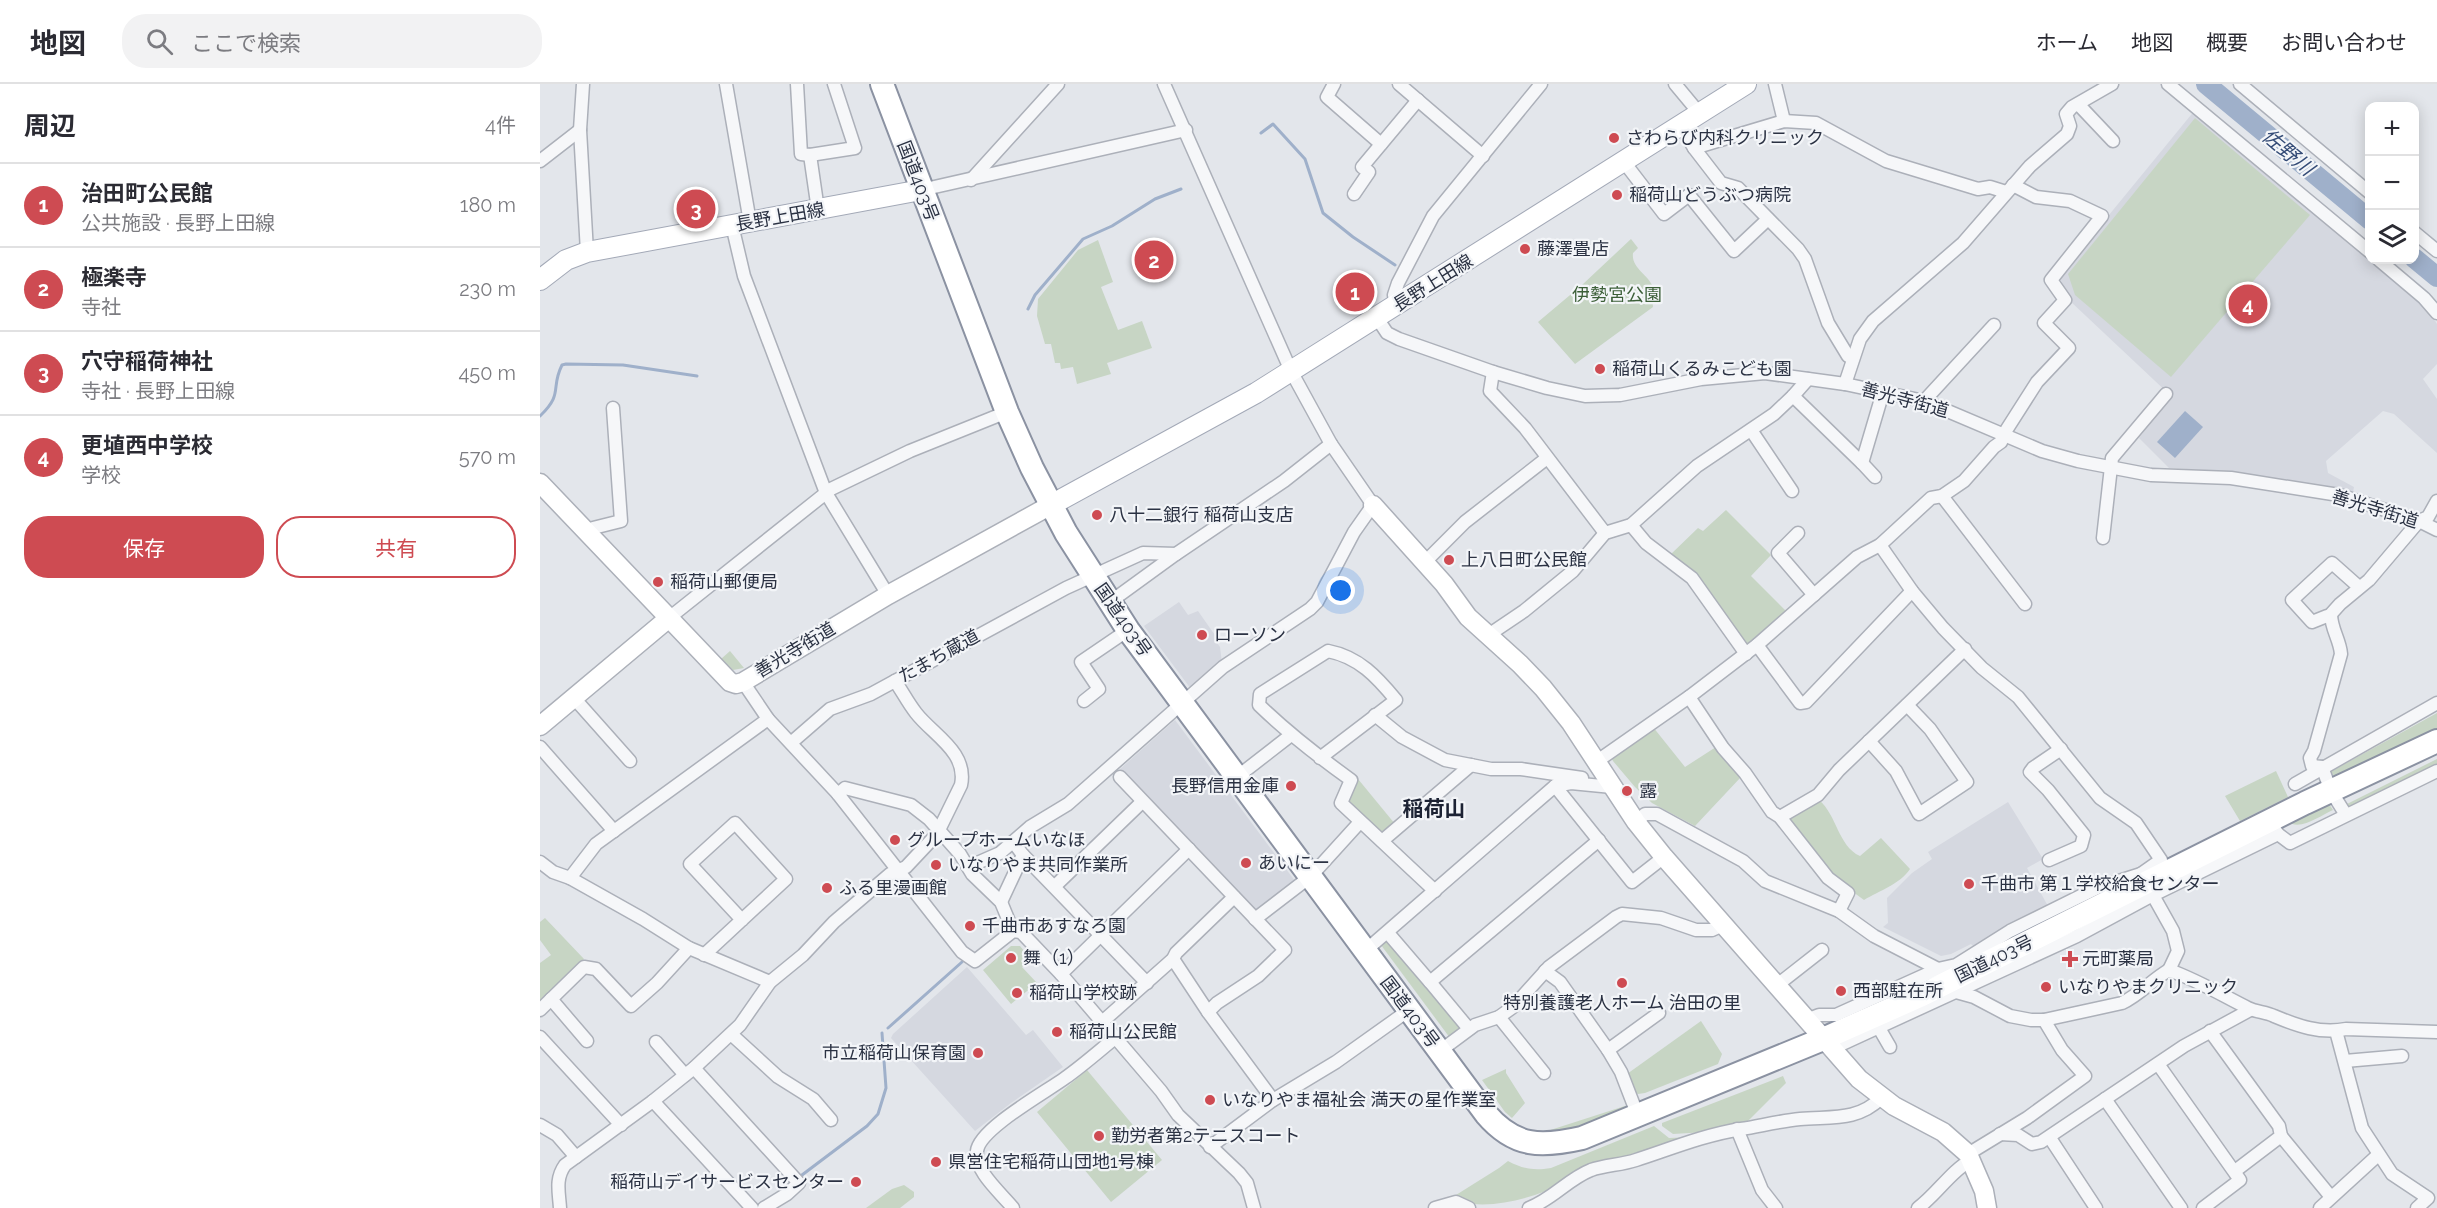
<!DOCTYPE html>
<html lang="ja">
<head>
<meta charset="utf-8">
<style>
  body { margin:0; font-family:Raleway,"Noto Sans JP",sans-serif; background:#f2f2f3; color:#2b2b33 }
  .controls { position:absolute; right:18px; top:18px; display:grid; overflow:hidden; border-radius:12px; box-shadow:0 3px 15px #0003 }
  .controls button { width:54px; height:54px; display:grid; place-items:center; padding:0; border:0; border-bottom:2px solid #e1e1e2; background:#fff; color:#2b2b33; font:30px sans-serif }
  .you { position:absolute; left:801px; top:507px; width:21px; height:21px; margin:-15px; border:4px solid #fff; border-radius:50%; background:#1a73e8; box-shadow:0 0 0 9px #1a73e833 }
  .badge { display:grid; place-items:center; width:39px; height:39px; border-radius:50%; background:#ce4b52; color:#fff; font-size:20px; font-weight:700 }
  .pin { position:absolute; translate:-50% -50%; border:3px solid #fff; box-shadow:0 2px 6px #0006 }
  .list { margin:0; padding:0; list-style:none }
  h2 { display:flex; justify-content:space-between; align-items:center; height:78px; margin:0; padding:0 24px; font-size:26px }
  h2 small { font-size:20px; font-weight:400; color:#7c7c81 }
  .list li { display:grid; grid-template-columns:39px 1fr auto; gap:18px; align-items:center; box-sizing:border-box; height:84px; padding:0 24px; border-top:2px solid #e1e1e2 }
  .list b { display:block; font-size:22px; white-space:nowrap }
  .list p { margin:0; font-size:20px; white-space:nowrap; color:#7c7c81 }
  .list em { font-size:20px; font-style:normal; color:#7c7c81 }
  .actions { display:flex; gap:12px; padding:18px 24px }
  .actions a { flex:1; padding:14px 0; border:2px solid #ce4b52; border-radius:24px; text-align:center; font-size:21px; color:#ce4b52 }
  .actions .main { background:#ce4b52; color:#fff }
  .icon { flex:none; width:33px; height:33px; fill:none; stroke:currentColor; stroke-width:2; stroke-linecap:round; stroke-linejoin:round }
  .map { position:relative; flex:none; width:1897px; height:1124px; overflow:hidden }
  header { display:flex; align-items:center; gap:36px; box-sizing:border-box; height:84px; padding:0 30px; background:#fff; border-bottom:2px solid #e1e1e2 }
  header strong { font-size:28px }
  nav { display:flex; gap:33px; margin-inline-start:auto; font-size:21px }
  .search { width:420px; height:54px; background:#f2f2f3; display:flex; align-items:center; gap:15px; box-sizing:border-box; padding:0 21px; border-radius:24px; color:#7c7c81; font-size:22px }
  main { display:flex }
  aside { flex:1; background:#fff }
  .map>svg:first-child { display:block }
  .built { fill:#d5d8e0 }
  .green { fill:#c7d5c4 }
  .water { fill:#9fb0ca }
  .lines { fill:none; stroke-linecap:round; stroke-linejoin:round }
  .stream { stroke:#9fb0ca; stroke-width:3 }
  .river { stroke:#9fb0ca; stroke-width:20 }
  .street-casing { stroke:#acb0b9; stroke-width:15 }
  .secondary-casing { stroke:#acb0b9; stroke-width:21 }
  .primary-casing { stroke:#a3a9b7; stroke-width:22 }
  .highway-casing { stroke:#8b92a2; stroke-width:26 }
  .street { stroke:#f6f7f9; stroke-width:12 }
  .secondary { stroke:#fff; stroke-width:18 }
  .primary { stroke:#fff; stroke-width:20 }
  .highway { stroke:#fff; stroke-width:22 }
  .poi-dot { fill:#ce4b52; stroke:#f3f5f8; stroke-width:2 }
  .labels { text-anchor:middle; stroke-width:4.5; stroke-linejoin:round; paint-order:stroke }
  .poi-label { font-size:18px; fill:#2b3243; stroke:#f3f5f8; text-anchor:start }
  .street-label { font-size:18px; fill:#2b3243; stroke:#f3f5f8 }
  .park-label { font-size:18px; fill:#3c5f38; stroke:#f3f5f8 }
  .water-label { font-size:20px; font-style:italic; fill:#354c77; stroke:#f3f5f8 }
  .quarter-label { font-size:21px; font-weight:bold; fill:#1d2334; stroke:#f3f5f8 }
</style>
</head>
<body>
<header>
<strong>地図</strong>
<div class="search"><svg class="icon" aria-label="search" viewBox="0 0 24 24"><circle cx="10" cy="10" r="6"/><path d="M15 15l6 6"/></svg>ここで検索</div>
<nav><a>ホーム</a><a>地図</a><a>概要</a><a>お問い合わせ</a></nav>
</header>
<main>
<aside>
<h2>周辺<small>4件</small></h2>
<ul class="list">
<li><span class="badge">1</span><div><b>治田町公民館</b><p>公共施設 · 長野上田線</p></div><em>180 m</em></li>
<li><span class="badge">2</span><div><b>極楽寺</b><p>寺社</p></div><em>230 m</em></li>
<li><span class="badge">3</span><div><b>穴守稲荷神社</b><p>寺社 · 長野上田線</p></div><em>450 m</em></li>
<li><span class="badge">4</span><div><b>更埴西中学校</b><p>学校</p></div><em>570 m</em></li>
</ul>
<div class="actions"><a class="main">保存</a><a>共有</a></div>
</aside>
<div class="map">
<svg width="1897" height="1124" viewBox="0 0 1897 1124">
  <rect width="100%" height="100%" fill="#e3e6eb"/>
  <g class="built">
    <path d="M1655,26L1886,223L1897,240V280L1883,295L1897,315V369L1854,330L1843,327L1786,377L1788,389L1814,403L1813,408L1697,388L1629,384L1599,354L1631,312L1530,217L1519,192Z"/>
    <path d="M639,518L648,531L658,527L679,557L677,559L680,563L682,579L651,605L604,542Z"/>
    <path d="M635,636L755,797L716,826L713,825L580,685Z"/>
    <path d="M1468,718L1503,775L1487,784L1509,824L1433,862L1431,860L1411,870L1401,872L1343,843L1348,839L1347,814L1372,789L1392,775L1388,768Z"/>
    <path d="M427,883L486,951L493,946L523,983L471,1019L435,1047L351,954L353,950Z"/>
  </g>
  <g class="green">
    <path d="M1655,34L1770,131L1631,293L1535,211L1528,190Z"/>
    <path d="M1091,155L1098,164L1093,169C1091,184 1108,190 1113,203C1115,210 1112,216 1113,223L1035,280L998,238L1042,201Z"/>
    <path d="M558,156L573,198L561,203L578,246L602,237L612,264L567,279L571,290L537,300L533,283L521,285L520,279H515L511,260H505L497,232L498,215L538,166Z"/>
    <path d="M1186,426L1231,471L1211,492L1248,529L1209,561H1206L1130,471L1158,444L1163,447Z"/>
    <path d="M190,567L204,584L193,586L181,575Z"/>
    <path d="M1897,629V647L1796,695L1792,689V687Z"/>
    <path d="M1113,643L1145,683L1176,663L1201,693L1155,742L1112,719L1095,703L1073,677L1072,675Z"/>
    <path d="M1897,675V680L1807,724L1805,721Z"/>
    <path d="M1736,687L1748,713L1700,737L1685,712Z"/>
    <path d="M818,695L855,740L844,750L840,749L809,719L808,712Z"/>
    <path d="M1279,716C1297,731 1298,762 1320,772L1341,754L1370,785C1360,800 1339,807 1324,816L1298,797L1253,742L1250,734Z"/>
    <path d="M1789,720L1793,726C1781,731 1761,747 1748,738Z"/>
    <path d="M5,834L44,875L0,917V879L11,871L0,856V838Z"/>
    <path d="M846,856L849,857L921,943L910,954L841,861Z"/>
    <path d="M471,862H480L491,875L482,883L497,899L471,920L443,886Z"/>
    <path d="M1161,937L1182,970L1178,980L1105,1009L1098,1010L1094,1008L1087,990Z"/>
    <path d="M966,985V989L985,1019L972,1034L965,1028L942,996Z"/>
    <path d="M547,986L622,1076L571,1118L497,1028Z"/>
    <path d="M1243,992L1246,999L1208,1037L1166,1048L1133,1050L1122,1042V1039Z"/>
    <path d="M1088,1021L1090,1023L1032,1048L998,1050Z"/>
    <path d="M1114,1042L1129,1054L1153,1053C1125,1061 1095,1067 1069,1079C1026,1098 982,1124 932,1120C926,1117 920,1116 916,1111L959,1084L968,1077C983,1085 994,1087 1011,1084Z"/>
    <path d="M364,1101L374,1108V1113L360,1124H326L352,1105Z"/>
  </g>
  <path class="water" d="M1645,327L1663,343L1635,374L1617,358Z"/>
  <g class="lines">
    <g class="stream">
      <path d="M721,49L733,40L765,75L783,129L813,153L855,181"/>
      <path d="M488,225L495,211L543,155L572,142L615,115L641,105"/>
      <path d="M0,332C24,309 10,305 22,281L26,280L83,281L157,292"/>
      <path d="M348,944L422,878"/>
      <path d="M258,1094L327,1042L338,1030L346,1004L342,949"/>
    </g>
    <g class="river">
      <path d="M1666,0L1830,136"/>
      <path d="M1874,174L1897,193"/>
    </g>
    <g class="street-casing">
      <g id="street">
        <path d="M43,0L40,46L47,168"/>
        <path d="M186,0L210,138"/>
        <path d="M257,0L261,70L270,71L315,64L294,0"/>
        <path d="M794,0L787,13L841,60"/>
        <path d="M859,0L943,72"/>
        <path d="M1135,0L1160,30"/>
        <path d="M1235,0L1244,37"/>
        <path d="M1628,0L1830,168"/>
        <path d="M1700,0L1830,109"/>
        <path d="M1538,20L1573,57"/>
        <path d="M1141,42L1154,64L1181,99L1198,104L1258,165L1265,175L1288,239L1308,272L1313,274"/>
        <path d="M1154,64L1244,37L1276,39L1346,77L1438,105L1450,103L1466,108"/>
        <path d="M270,71L278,126"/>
        <path d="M0,77L40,46"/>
        <path d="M1084,78L1124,130L1149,111L1194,167L1228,135"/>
        <path d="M431,96L518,0"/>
        <path d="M381,106L646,46"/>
        <path d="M814,110L829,88L822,83L878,16"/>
        <path d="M192,141L204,192L286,409L348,511"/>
        <path d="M1874,148L1897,167"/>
        <path d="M1839,176L1884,214L1897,229"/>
        <path d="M856,222L854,211L858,199L893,132L1001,0"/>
        <path d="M837,234L847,249L859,255L953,288L1007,304L1045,312L1080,311L1161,295L1225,289L1305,300L1384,317L1502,367L1538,377L1611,391L1691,394L1799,411L1879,437L1897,446"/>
        <path d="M953,288L950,307L985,344L1065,449"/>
        <path d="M1305,300L1320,255L1333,237L1423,159L1490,82L1527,50L1530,42L1526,30L1532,23L1572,0"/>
        <path d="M1253,312L1322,379L1343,308"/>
        <path d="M1384,317L1454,241"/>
        <path d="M1211,346L1252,407"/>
        <path d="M1322,379L1335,393"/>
        <path d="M1402,412L1485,520"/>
        <path d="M1091,441L1106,459L1152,494L1206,570"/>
        <path d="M47,449L53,444L81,437L73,324"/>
        <path d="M1258,449L1238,469L1274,511"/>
        <path d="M1563,454L1572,374L1626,310"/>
        <path d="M1340,461L1372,507L1403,544L1442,584L1478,613L1560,714L1596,739L1621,776L1601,790L1633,847L1638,867L1629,886"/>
        <path d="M885,478L925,438L1007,374"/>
        <path d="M570,518L636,470"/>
        <path d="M1791,533L1787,532L1772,538L1752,516L1792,479L1819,503"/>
        <path d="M129,534L291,405L370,367L467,328"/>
        <path d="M947,552L984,527L1033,487L1065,449L1091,441L1157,382L1234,330L1253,312L1268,295"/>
        <path d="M1217,561L1260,619L1266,618L1372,507"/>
        <path d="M203,598L228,635L298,710L422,868L435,877L473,847L481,848L521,890L621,1007L638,1031L699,1089L707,1099L714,1124"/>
        <path d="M1149,613L1183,664L1205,689L1232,728L1240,733L1288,794L1308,809L1299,827"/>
        <path d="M34,614L90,677"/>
        <path d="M544,617L559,605L541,578L588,546"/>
        <path d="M835,631L862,653L905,676L951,685H981L1042,694"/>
        <path d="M1329,657L1356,687L1379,730L1427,698L1390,645L1367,621"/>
        <path d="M252,658L290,625L331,610L526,504L603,469L636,470L744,397L791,360"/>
        <path d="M0,663L74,747"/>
        <path d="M780,674L856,616C837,593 819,573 788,567L720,610L719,621C748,649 779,673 811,696L801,719L895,807"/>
        <path d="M1056,678L1149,613L1217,561L1317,473L1340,461L1391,414L1402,412L1424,397L1454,363L1461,358L1467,345L1497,298L1529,264L1504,239L1525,216L1511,196L1562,132L1530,117L1496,113L1473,101"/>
        <path d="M1782,683L1772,682L1770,674L1774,667L1801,570C1800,556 1791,545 1791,530L1800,520L1829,496L1879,437L1888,433L1897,417"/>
        <path d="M1782,683L1791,707L1806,731"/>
        <path d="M580,693L745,866L718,892L677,919L668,928L633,875"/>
        <path d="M697,693L751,651"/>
        <path d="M1755,700L1897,619"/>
        <path d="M1015,702L1092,798L1124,773"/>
        <path d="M298,710L305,704L371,721L389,735L420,770L432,790L461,818L473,847"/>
        <path d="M1240,733L1278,711L1299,686L1425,565"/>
        <path d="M1096,738L1105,730H1117L1203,777L1225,797L1299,827L1334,852L1398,885L1416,908L1434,913L1470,932L1491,936H1504L1582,919C1599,911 1612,896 1629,886C1657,896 1682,911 1708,924C1716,928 1726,928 1734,932C1758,942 1780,950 1806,945L1897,948"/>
        <path d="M1734,744L1738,750L1750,759L1897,687"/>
        <path d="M842,757L931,681"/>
        <path d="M474,759L483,771L607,899"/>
        <path d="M1509,776L1541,762L1544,751L1508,706L1490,688L1493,684L1521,665"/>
        <path d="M0,778L13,788L30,794L103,835L149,864L230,898"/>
        <path d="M428,783L460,769L490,743L528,720L683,583L770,525L777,518L814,448L833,421L791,360L751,287L624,0"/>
        <path d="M30,794L56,760L228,635"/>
        <path d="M515,802L602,718"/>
        <path d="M461,818L483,771"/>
        <path d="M715,835L771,792L820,738"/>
        <path d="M848,849L890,898L1059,756"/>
        <path d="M825,867L1015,702L1031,699L1072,703"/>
        <path d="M164,871L246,795L195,739L150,780L202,836"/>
        <path d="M1005,887L1020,898L1068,966L1081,988L1098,1032"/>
        <path d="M521,890L649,765"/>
        <path d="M890,898L929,945"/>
        <path d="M1236,902L1282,866"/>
        <path d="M11,915L47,957"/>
        <path d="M0,926L44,883L56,885L91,922L117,899L149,864"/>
        <path d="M668,928L733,1016"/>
        <path d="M959,933L1004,989"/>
        <path d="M1266,936L1279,931H1296L1398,885L1416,881L1470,847L1557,804L1601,790"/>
        <path d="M562,938L633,875L636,869L694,813"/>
        <path d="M1339,944L1350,963"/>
        <path d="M1670,947L1739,1042L1741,1052L1695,1087"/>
        <path d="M1796,947L1822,1044L1852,1090L1888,1114L1877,1124"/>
        <path d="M191,950L238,993L273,1015L291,1036"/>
        <path d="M0,953L81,1041"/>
        <path d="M116,958L145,991"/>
        <path d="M1300,961L1537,852L1611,812L1738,750"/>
        <path d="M1068,966L1119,929"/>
        <path d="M900,967L935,941L959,933L973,923L1009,883L1076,833L1082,830L1121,834L1156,846H1172L1183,841"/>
        <path d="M1805,977L1862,972"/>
        <path d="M1618,980L1700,1096L1663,1124"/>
        <path d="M154,984L259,1099L247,1110L224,1124"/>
        <path d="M1565,1015L1641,1124"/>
        <path d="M113,1017L212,1124"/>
        <path d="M0,1041L17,1051L36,1073"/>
        <path d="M1197,1045L1222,1106L1236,1124"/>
        <path d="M1460,1050L1478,1051L1492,1060L1501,1058L1644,962L1710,926"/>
        <path d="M1741,1052L1791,1113"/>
        <path d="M1510,1054L1556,1124"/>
        <path d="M670,1063L733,1016L796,978L869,926"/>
        <path d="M1428,1070L1487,1034L1545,992L1522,966L1504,936"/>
        <path d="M20,1124C19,1108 15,1095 25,1081L113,1017L154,984L200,941L230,898L263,871L294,838L350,790L366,783L397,750L421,701C428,668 393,651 376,629C368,619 362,607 355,597"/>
        <path d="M473,1124C461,1109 434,1087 437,1067C439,1045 506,1008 525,994C542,982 559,967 575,954"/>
        <path d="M895,1124L916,1118L929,1124"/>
        <path d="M989,1124C1013,1115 1028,1095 1051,1086C1065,1081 1081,1081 1096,1076C1130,1065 1164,1051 1201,1045C1220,1042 1240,1037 1260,1035C1289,1032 1317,1038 1341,1014"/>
        <path d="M1378,1124C1397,1110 1411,1087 1431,1076"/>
        <path d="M1780,1124L1838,1071"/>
      </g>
    </g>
    <g class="secondary-casing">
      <g id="secondary">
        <path d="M0,399L129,534"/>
        <path d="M833,421L904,500L928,533L980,580L1003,604L1031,639L1096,738L1124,773L1319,995L1354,1022L1403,1048L1428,1070L1444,1107L1447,1124"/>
        <path d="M0,642L129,534L190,598L196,600L203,598L348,511L511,421"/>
      </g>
    </g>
    <g class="primary-casing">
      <g id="primary">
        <path d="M0,196L26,176L47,168L381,106"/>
        <path d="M511,421L716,309L1206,0"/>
      </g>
    </g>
    <g class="highway-casing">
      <path id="highway" d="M342,0L467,328L492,384L526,449L588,546L946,1030C975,1064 1002,1063 1042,1054L1283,955L1382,911L1765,719L1897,657"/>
    </g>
    <use href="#street" class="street"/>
    <use href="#secondary" class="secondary"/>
    <use href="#primary" class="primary"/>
    <use href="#highway" class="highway"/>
  </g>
  <g class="poi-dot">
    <circle cx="1074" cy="54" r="6"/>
    <circle cx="1077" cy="111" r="6"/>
    <circle cx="985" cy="165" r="6"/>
    <circle cx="1060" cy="285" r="6"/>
    <circle cx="557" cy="431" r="6"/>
    <circle cx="909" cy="476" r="6"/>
    <circle cx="118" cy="498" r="6"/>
    <circle cx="662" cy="551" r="6"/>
    <circle cx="751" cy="702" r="6"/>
    <circle cx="1087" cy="707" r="6"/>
    <circle cx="355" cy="756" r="6"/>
    <circle cx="706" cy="779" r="6"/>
    <circle cx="396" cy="781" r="6"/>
    <circle cx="1429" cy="800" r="6"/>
    <circle cx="287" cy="804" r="6"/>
    <circle cx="430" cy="842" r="6"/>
    <circle cx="471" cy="874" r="6"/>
    <path d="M1527 866h6v6h6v6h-6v6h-6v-6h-6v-6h6z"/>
    <circle cx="1082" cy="899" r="6"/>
    <circle cx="1506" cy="903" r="6"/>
    <circle cx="1301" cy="907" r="6"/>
    <circle cx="477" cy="909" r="6"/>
    <circle cx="517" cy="948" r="6"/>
    <circle cx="438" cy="969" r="6"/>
    <circle cx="670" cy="1016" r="6"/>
    <circle cx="559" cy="1052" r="6"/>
    <circle cx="396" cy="1078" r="6"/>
    <circle cx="316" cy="1098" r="6"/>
  </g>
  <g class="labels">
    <g class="poi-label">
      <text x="1086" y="60">さわらび内科クリニック</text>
      <text x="1089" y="117">稲荷山どうぶつ病院</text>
      <text x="997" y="171">藤澤畳店</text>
      <text x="1072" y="291">稲荷山くるみこども園</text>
      <text x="569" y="437">八十二銀行 稲荷山支店</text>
      <text x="921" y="482">上八日町公民館</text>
      <text x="130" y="504">稲荷山郵便局</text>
      <text x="674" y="557">ローソン</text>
      <text x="739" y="708" text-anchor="end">長野信用金庫</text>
      <text x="1099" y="713">露</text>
      <text x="367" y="762">グループホームいなほ</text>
      <text x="718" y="785">あいにー</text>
      <text x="408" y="787">いなりやま共同作業所</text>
      <text x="1441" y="806">千曲市 第１学校給食センター</text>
      <text x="299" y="810">ふる里漫画館</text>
      <text x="442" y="848">千曲市あすなろ園</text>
      <text x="483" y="880">舞（1）</text>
      <text x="1542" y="881">元町薬局</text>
      <text x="1518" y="909">いなりやまクリニック</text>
      <text x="1313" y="913">西部駐在所</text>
      <text x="489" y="915">稲荷山学校跡</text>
      <text x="1082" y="925" text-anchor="middle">特別養護老人ホーム 治田の里</text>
      <text x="529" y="954">稲荷山公民館</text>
      <text x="426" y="975" text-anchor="end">市立稲荷山保育園</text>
      <text x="682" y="1022">いなりやま福祉会 満天の星作業室</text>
      <text x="571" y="1058">勤労者第2テニスコート</text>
      <text x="408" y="1084">県営住宅稲荷山団地1号棟</text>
      <text x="304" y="1104" text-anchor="end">稲荷山デイサービスセンター</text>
    </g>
    <g class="street-label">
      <text transform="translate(378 97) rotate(69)" y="6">国道403号</text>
      <text transform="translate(240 133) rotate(-10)" y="6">長野上田線</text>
      <text transform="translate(893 199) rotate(-32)" y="6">長野上田線</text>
      <text transform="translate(1365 316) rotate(15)" y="6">善光寺街道</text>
      <text transform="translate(1835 425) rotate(17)" y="6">善光寺街道</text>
      <text transform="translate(583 536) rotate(55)" y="6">国道403号</text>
      <text transform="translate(255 566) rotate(-31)" y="6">善光寺街道</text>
      <text transform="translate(399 572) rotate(-29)" y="6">たまち蔵道</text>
      <text transform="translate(1454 875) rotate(-26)" y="6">国道403号</text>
      <text transform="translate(870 928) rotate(53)" y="6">国道403号</text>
    </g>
    <g class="park-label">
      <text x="1077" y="217">伊勢宮公園</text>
    </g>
    <g class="water-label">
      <text transform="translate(1748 68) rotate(40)" y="7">佐野川</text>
    </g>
    <g class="quarter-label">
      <text x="894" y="732">稲荷山</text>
    </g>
  </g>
</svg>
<div class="controls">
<button>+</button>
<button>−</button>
<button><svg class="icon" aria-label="layers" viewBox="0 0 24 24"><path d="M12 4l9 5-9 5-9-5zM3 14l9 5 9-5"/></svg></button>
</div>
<div class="you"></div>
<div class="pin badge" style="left:815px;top:208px">1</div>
<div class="pin badge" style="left:614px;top:176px">2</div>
<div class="pin badge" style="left:156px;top:125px">3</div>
<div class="pin badge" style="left:1708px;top:220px">4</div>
</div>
</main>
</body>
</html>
